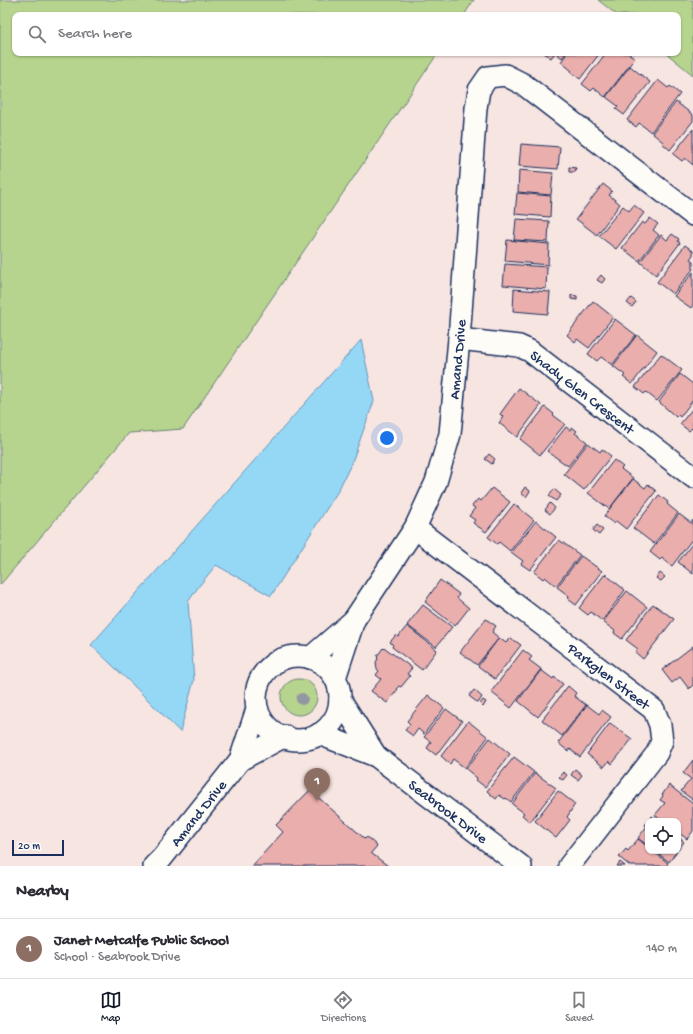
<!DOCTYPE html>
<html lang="en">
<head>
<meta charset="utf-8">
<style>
  body { margin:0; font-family:"Gochi Hand",sans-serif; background:#f2f2f3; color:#2b2b33 }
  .controls { position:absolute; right:12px; bottom:12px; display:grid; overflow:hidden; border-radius:8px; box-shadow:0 1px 3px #0004 }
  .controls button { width:36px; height:36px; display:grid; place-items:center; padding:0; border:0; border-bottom:1px solid #e1e1e2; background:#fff; color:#2b2b33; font:20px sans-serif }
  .scale { position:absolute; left:12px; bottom:10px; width:52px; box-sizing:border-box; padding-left:4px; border:2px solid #1b2f5e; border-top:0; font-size:11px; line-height:14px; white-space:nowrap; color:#1b2f5e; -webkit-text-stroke:3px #fdfcf7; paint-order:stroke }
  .you { position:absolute; left:387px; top:438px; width:14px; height:14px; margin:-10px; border:3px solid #fff; border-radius:50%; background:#1a73e8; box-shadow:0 0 0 6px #1a73e833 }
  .badge { display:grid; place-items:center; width:26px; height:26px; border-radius:50%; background:#111827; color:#fff; font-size:13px; font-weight:700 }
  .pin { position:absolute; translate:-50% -33px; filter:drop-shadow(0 1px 2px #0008) }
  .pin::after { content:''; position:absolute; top:21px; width:14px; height:12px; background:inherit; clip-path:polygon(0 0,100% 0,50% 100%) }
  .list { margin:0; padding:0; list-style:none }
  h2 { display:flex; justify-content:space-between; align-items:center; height:52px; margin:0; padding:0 16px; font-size:17px }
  h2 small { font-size:13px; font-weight:400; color:#7c7c81 }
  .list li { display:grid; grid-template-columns:26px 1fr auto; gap:12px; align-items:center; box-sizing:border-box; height:60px; padding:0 16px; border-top:1px solid #e1e1e2 }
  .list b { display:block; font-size:15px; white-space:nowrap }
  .list p { margin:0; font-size:13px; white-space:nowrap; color:#7c7c81 }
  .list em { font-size:13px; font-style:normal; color:#7c7c81 }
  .icon { flex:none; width:22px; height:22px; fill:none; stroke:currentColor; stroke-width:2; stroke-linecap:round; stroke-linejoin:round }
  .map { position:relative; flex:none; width:693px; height:866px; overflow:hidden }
  .search { position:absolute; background:#fff; box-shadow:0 1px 3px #0004; left:12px; right:12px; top:12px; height:44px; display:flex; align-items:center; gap:10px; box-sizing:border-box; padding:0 14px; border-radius:8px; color:#7c7c81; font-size:15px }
  .sheet { height:112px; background:#fff }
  nav { display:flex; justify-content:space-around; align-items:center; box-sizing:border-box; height:56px; border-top:1px solid #e1e1e2; background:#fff; font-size:11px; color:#7c7c81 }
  nav a { display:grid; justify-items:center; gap:2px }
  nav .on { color:#111827 }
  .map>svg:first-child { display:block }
  .green { fill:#b6d48d; stroke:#688276 }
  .water { fill:#95d8f6; stroke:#6494b9 }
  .building { fill:#eaaead; stroke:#1b2f5e }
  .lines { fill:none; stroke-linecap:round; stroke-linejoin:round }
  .minor-casing { stroke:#1b2f5e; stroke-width:24 }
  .minor { stroke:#fdfcf7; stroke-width:21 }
  .tree { fill:#9397a0 }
  .labels { text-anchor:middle; stroke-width:3; stroke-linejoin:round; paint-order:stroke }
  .street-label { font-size:15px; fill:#1b2f5e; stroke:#fdfcf7 }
</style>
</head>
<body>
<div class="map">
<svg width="693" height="866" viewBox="0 0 693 866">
  <rect width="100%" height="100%" fill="#f7e5e1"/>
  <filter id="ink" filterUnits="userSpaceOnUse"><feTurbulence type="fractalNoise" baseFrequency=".025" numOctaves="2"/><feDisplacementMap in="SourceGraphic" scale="8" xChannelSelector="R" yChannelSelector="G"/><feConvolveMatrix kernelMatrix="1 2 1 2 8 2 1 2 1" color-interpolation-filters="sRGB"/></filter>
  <g filter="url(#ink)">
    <g class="green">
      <path d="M0,0H474L464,15H15V53H438L183,429L129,433L0,585Z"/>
      <path d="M598,0H693V75L666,53H678V15H617Z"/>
      <circle cx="299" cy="697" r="18"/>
    </g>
    <path class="water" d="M361,340L374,401L352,462L338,491L271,596L216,565L199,586L188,602L194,680L180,732L132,684L91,645Z"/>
    <g class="building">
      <path d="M544,53H555L551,58Z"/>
      <path d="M556,53H566L562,58Z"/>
      <path d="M567,53H600L580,79L571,72L572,71L561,62Z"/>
      <path d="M606,53H628L635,58L605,97L594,88L591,91L582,84Z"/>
      <path d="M630,66L650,82L624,115L616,109L618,106L606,97Z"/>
      <path d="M658,80L668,88L670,86L680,94L651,132L639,123L636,127L627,120Z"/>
      <path d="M676,102L693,115V121L670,150L662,143L663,142L652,133Z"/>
      <path d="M693,129V165L685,158L682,161L673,154Z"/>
      <path d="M521,144L560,147L558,169L519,166Z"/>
      <path d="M569,167L576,168L575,172H569Z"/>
      <path d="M519,170L553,173L551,195L518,192Z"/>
      <path d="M603,184L612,191L609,195L620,204L597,235L576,219Z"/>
      <path d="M517,193L551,196L550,217L515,214Z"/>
      <path d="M634,205L644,213L616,249L599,236L623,206L629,211Z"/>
      <path d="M650,218L658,224L653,230L659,235L639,261L622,248L642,222L645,224Z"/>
      <path d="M516,219L549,221L548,242L514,240Z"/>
      <path d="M672,234L679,239L678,241L680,243L656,275L640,262L661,235L667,240Z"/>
      <path d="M507,240L549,244L548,265L505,261Z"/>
      <path d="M685,245L693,251V255L690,259L693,261V269L673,294L657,282Z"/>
      <path d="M505,264L547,267L546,289L503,285Z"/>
      <path d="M693,272V305L691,308L674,296Z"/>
      <path d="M601,275L605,279L602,283L597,280Z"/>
      <path d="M514,289L550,292L548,314L513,311Z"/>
      <path d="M571,295L577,296V300L571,299Z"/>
      <path d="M631,298L636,302L632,307L627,303Z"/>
      <path d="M593,301L613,317L589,348L577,339L575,342L567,335Z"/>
      <path d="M615,319L636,335L612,365L601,357L597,361L588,354Z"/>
      <path d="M637,335L657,351L632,384L623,377L625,375L613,366Z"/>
      <path d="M661,354L682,370L657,401L646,392L644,394L635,387Z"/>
      <path d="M680,374L693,384V400L680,417L678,415L676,417L659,402Z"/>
      <path d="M519,388L541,405L517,437L499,423L503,417L500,414Z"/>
      <path d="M545,407L554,414L553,415L565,424L540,455L520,439Z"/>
      <path d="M693,408V429L692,428L689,431L680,424Z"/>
      <path d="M566,427L570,430L572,427L577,431L575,433L587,442L568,466L547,451Z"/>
      <path d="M588,443L600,452L602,449L611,456L584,490L564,474Z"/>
      <path d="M489,454L495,459L492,464L485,459Z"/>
      <path d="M614,460L623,467L621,469L633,478L609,509L588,493Z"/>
      <path d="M633,479L645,488L648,484L656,491L626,529L616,521L614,524L604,516Z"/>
      <path d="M525,487L530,491L526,497L521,493Z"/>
      <path d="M492,488L510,502L486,532L473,523L475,520L469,516L475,508L472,506L478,499L481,501Z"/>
      <path d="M554,489L561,495L556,501L549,496Z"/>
      <path d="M659,495L668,502L667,504L678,513L654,544L633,528Z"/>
      <path d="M550,503L555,508L550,514L545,510Z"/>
      <path d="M514,504L534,520L510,551L499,542L497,544L488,537Z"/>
      <path d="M679,514L691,523L693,520V538L672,566L662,558L660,560L650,552Z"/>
      <path d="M536,521L556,537L530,570L521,564L523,561L511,552Z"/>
      <path d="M597,525L603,530L599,535L593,530Z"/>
      <path d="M559,540L580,555L556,586L545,577L543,579L534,572Z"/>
      <path d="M693,543V574L678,562Z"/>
      <path d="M581,556L602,571L576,605L568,599L569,596L557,587Z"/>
      <path d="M660,573L665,577L661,581L656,578Z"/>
      <path d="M605,574L625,590L602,621L591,612L588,615L579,608Z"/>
      <path d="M440,580L459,594L457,598L469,608L455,626L425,602Z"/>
      <path d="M627,591L647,607L622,639L614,633L615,631L603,622Z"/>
      <path d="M653,604L674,619L643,659L635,652L638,649L626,640Z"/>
      <path d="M423,605L452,627L436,647L407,625Z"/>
      <path d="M486,619L496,626L492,632L499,638L477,665L460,652Z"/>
      <path d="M407,626L437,650L422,670L392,647L393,645L390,642L396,635L398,637Z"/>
      <path d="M499,638L506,643L511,638L521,645L495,679L478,666Z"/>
      <path d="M693,646V685L689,689L680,677L672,683L662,670Z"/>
      <path d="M383,648L384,649L385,648L412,668L407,674L410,676L401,687L399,686L397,688L398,689L387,703L371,691L381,679L376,675L379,671L377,669L376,662L378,659L377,658L378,657L377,656Z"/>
      <path d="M523,650L532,657L529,660L541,669L511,708L491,692Z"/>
      <path d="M541,670L553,679L554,677L563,684L538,717L518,701Z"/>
      <path d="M568,686L576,693L574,696L586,705L562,736L542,720Z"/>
      <path d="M474,690L482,697L478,703L469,696Z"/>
      <path d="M428,695L444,708L424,734L418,729L413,736L405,730L410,724L407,721Z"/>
      <path d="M483,700L486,702L483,707L480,704Z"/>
      <path d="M587,705L599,714L602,710L611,717L580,757L570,749L568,751L558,743Z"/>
      <path d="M446,709L462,721L436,755L427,748L431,742L424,737Z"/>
      <path d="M468,721L488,737L465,768L453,759L450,764L441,756Z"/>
      <path d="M610,723L632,739L612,764L609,761L604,767L587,754Z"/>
      <path d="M490,738L510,754L485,787L476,780L477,778L466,769Z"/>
      <path d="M514,757L534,772L511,802L506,798L505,799L499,795L496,799L487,791Z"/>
      <path d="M693,760V800L681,791L691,779L683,773Z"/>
      <path d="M575,769L582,775L578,780L571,775Z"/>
      <path d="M563,772L567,775L563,780L559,777Z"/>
      <path d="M535,773L556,788L530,822L522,815L524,813L512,804Z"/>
      <path d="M669,785L693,804V831L687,839L678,832V821H663L655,815L665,803L660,800L663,796L662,795Z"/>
      <path d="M310,790L365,839L367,837L377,846L371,853L388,866H252L283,832L276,825Z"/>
      <path d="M558,791L575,804L567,817L570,820L556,838L535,821Z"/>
      <path d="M652,816L658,821H648V846L638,838L647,826L645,825Z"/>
      <path d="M678,837L684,842L678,850Z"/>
      <path d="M638,839L648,847V851H653L668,863L666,866H630L619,857L626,849L628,851Z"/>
      <path d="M655,851H677L669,862Z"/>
      <path d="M620,862L625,866H617Z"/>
    </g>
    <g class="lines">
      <g class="minor-casing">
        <g id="minor">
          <path id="s1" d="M459,339L519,346L530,351L693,477"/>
          <path id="s2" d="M415,528L654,710L660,725L662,741L657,753L569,866"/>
          <circle cx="298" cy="698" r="42"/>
          <path d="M310,658L354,620"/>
          <path id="s3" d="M335,678L354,620L415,528L436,482L450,434L459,339L476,108L479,90L488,77L505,75L523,84L693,215"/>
          <path d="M340,699L376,756"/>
          <path id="s4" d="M319,734L376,756L521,866"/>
          <path d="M240,760L285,736"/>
          <path id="s5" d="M154,866L162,858L240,760L257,709"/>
        </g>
      </g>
      <use href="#minor" class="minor"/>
    </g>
    <circle class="tree" cx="302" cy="699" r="6"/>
  </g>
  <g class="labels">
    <g class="street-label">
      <text dy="5" stroke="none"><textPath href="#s3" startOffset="347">Amand Drive</textPath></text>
      <text dy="5" stroke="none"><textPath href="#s1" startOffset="139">Shady Glen Crescent</textPath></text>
      <text dy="5" stroke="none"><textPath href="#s2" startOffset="244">Parkglen Street</textPath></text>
      <text dy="5" stroke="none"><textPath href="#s4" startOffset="152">Seabrook Drive</textPath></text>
      <text dy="5" stroke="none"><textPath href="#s5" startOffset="69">Amand Drive</textPath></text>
    </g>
  </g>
</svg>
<div class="controls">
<button><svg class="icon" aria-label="locate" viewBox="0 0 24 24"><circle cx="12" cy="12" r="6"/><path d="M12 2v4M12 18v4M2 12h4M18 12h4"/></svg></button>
</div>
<div class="scale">20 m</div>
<div class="you"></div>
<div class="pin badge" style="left:317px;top:801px;background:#8d6e63">1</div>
<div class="search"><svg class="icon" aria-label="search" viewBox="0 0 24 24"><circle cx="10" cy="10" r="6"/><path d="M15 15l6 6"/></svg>Search here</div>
</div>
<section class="sheet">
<h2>Nearby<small></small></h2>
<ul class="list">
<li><span class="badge" style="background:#8d6e63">1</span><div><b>Janet Metcalfe Public School</b><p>School · Seabrook Drive</p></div><em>140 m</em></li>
</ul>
</section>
<nav>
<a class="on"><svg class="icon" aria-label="map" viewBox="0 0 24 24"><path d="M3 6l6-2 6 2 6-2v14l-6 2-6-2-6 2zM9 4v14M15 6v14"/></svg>Map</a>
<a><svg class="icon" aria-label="directions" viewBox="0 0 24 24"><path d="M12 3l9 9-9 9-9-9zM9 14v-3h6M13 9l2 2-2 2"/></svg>Directions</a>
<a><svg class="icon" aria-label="saved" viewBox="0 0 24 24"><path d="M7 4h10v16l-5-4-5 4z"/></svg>Saved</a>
</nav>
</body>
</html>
